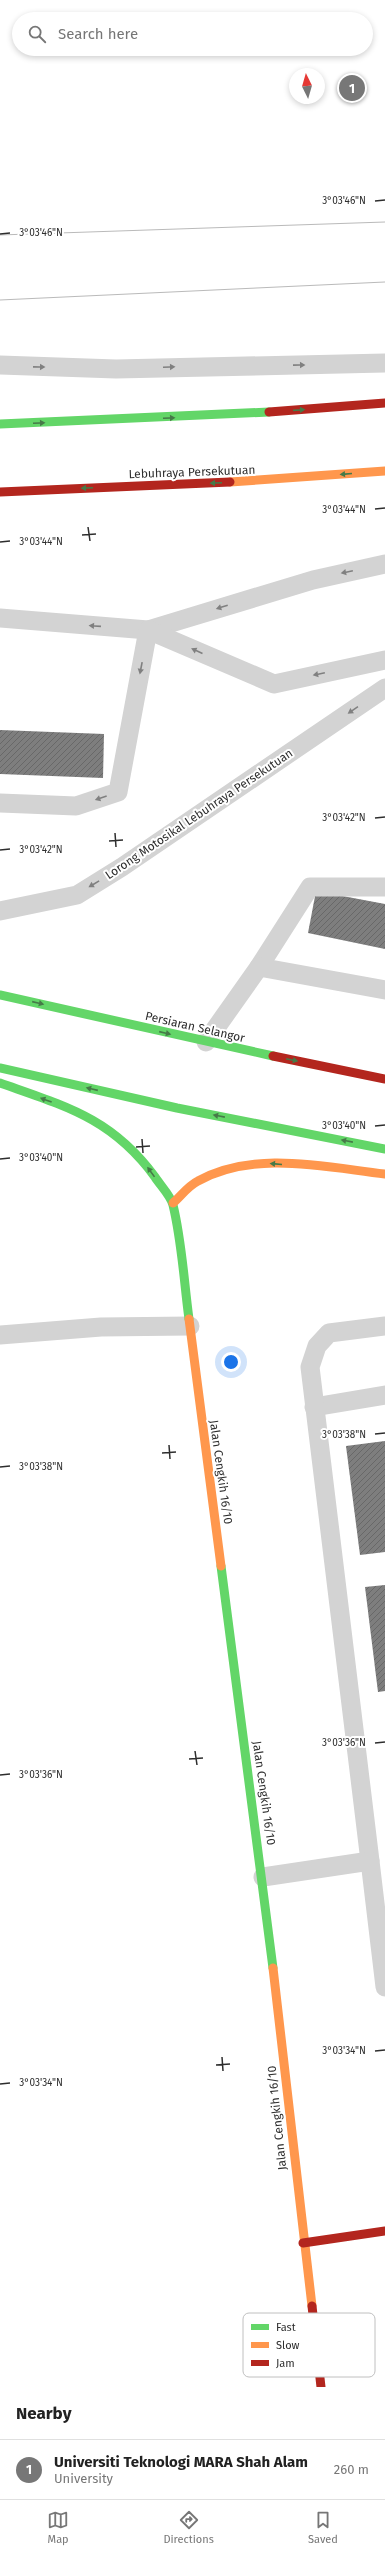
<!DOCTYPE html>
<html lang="en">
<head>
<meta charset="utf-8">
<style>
  body { margin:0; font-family:"Fira Sans",sans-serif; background:#f2f2f2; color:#222 }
  .compass { position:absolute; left:289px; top:68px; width:36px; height:36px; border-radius:50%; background:#fff; box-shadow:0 2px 6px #0003; rotate:355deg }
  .you { position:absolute; left:231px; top:1362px; width:14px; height:14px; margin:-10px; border:3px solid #fff; border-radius:50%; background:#1a73e8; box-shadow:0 0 0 6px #1a73e833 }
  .badge { display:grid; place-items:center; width:26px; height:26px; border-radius:50%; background:#777; color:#fff; font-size:13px; font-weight:700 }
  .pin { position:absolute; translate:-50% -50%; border:2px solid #fff; box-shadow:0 1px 4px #0006 }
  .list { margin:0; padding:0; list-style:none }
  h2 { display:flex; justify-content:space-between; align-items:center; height:52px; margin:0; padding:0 16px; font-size:17px }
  h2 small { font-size:13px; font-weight:400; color:#767676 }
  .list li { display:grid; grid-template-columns:26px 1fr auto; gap:12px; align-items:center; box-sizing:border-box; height:60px; padding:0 16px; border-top:1px solid #e0e0e0 }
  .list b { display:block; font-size:15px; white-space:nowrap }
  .list p { margin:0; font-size:13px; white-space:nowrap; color:#767676 }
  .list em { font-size:13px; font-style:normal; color:#767676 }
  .icon { flex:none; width:22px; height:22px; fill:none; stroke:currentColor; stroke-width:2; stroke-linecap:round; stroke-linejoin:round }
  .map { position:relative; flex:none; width:385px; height:2387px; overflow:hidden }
  .search { position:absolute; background:#fff; box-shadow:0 2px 6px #0003; left:12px; right:12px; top:12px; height:44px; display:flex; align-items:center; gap:10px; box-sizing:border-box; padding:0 14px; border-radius:22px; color:#767676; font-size:15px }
  .sheet { height:112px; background:#fff }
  nav { display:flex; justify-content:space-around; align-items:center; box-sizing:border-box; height:56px; border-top:1px solid #e0e0e0; background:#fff; font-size:11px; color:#767676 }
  nav a { display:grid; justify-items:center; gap:2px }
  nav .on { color:#777 }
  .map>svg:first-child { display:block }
  .building { fill:url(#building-hatch) }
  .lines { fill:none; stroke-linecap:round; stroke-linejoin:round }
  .lane { stroke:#d3d3d3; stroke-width:19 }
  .fast { stroke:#63d668; stroke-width:9 }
  .slow { stroke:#ff974d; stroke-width:9 }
  .jam { stroke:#b3261e; stroke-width:9 }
  .tram { stroke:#bababa; stroke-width:1 }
  .oneway { fill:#808080 }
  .oneway2 { fill:#467a48 }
  .ticks { fill:none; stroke:#2e2e2e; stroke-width:1.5 }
  .labels { text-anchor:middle; stroke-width:4; stroke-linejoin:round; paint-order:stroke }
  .street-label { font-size:12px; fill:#2e2e2e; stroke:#fff }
  .key { fill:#fff; stroke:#c0c0c0; stroke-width:1 }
  .key-label { font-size:11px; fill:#2e2e2e }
  .ticks-label { font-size:10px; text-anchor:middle; fill:#2e2e2e; stroke:#fff; stroke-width:4; stroke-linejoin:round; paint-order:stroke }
</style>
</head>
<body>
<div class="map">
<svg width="385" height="2387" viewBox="0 0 385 2387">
  <defs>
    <pattern id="building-hatch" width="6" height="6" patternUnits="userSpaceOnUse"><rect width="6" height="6" fill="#7e7e7e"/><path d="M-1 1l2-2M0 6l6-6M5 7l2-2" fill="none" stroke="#686868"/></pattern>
  </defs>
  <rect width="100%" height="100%" fill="#fff"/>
  <g class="building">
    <path d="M0,730L104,734L103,778L0,774Z"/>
    <path d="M316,891L385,904V949L308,933Z"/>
    <path d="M385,1441V1552L360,1555L346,1446Z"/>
    <path d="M385,1585V1691L378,1692L365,1587Z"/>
  </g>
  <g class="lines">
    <g class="lane">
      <path d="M0,365L116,369L385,363"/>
      <path d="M0,618L148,630L313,580L385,564"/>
      <path d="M0,803L76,806L118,792L148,630L274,684L385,660"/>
      <path d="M0,911L77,895L122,867L385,688"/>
      <path d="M259,967L310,887H385"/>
      <path d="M206,1042L259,967L385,990"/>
      <path d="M0,1335L101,1327L190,1326"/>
      <path d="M314,1407L385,1395"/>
      <path d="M370,1861L310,1367L317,1346L329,1333L385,1326"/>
      <path d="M263,1877L370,1861L385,1987"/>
    </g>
    <g class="fast">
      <path d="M0,424L269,412"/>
      <path d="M0,995L273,1056"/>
      <path d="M0,1068L177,1108L385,1149"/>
      <path d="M0,1083C65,1106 112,1118 155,1177C160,1185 171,1196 173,1205C182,1242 184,1282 189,1319"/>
      <path d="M221,1566L273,1968"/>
    </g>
    <g class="slow">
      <path d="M230,482L385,471"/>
      <path d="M173,1203C181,1196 188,1186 198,1181C255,1150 324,1167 385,1174"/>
      <path d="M189,1319L221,1566"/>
      <path d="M273,1968L312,2306"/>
    </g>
    <g class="jam">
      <path d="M269,412L385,403"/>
      <path d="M0,492L230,482"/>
      <path d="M273,1056L385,1079"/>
      <path d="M303,2243L385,2231"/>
      <path d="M312,2306L321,2387"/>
    </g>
    <g class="tram">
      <path d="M0,235L385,222"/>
      <path d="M0,300L385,282"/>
    </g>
  </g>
  <defs><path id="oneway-solid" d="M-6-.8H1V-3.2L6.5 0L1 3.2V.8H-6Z"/></defs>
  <g class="oneway">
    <use href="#oneway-solid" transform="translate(299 365) rotate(-1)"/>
    <use href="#oneway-solid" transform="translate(39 367) rotate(1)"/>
    <use href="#oneway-solid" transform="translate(169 367) rotate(-2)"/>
    <use href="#oneway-solid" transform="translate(347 572) rotate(168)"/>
    <use href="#oneway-solid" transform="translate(222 607) rotate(163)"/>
    <use href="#oneway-solid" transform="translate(95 626) rotate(-176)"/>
    <use href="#oneway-solid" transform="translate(197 651) rotate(-156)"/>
    <use href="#oneway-solid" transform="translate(141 668) rotate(101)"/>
    <use href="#oneway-solid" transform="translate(319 674) rotate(168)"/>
    <use href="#oneway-solid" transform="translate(353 710) rotate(146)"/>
    <use href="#oneway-solid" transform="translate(101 798) rotate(161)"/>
    <use href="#oneway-solid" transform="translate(94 884) rotate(149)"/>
  </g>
  <g class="oneway2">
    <use href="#oneway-solid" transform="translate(299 410) rotate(-4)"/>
    <use href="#oneway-solid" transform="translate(169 418) rotate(-2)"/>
    <use href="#oneway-solid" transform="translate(39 423) rotate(-2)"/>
    <use href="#oneway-solid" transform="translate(346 474) rotate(175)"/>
    <use href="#oneway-solid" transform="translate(216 483) rotate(178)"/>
    <use href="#oneway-solid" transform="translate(87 488) rotate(178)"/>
    <use href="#oneway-solid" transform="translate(38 1003) rotate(13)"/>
    <use href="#oneway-solid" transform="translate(165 1033) rotate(13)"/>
    <use href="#oneway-solid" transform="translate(292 1060) rotate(12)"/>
    <use href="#oneway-solid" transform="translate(92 1089) rotate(-167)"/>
    <use href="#oneway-solid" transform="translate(46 1100) rotate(-160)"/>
    <use href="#oneway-solid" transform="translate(219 1116) rotate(-169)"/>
    <use href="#oneway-solid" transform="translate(347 1141) rotate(-169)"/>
    <use href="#oneway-solid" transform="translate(276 1164) rotate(-175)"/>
    <use href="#oneway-solid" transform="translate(151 1172) rotate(-126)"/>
  </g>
  <path class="ticks" d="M375,201L385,200M0,234L10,233M375,509L385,508M88,527L90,541M82,535L96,534M0,542L10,541M375,818L385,817M115,833L116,847M109,841L123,840M0,850L10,849M375,1126L385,1125M142,1139L143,1153M136,1147L150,1146M0,1159L10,1158M375,1434L385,1433M169,1445L170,1459M162,1453L176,1452M0,1467L10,1466M375,1743L385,1742M195,1751L197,1765M189,1759L203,1758M0,1775L10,1774M375,2051L385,2050M222,2057L223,2071M216,2065L230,2064M0,2084L10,2083"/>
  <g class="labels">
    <g class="street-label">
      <text transform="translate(192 472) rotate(-2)" y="4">Lebuhraya Persekutuan</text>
      <text transform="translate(199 814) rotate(-34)" y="4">Lorong Motosikal Lebuhraya Persekutuan</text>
      <text transform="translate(195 1027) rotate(13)" y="4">Persiaran Selangor</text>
      <text transform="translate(221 1472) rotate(82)" y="4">Jalan Cengkih 16/10</text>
      <text transform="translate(264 1793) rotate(82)" y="4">Jalan Cengkih 16/10</text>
      <text transform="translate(277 2118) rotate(-96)" y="4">Jalan Cengkih 16/10</text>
    </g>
  </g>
  <rect x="243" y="2313" width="132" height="64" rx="6" class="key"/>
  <rect x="251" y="2324" width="18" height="6" fill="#63d668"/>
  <rect x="251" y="2342" width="18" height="6" fill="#ff974d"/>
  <rect x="251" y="2360" width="18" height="6" fill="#b3261e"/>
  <g class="key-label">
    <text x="276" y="2331">Fast</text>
    <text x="276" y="2349">Slow</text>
    <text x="276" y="2367">Jam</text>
  </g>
  <g class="ticks-label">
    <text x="344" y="204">3°03'46"N</text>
    <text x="41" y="236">3°03'46"N</text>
    <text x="344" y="513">3°03'44"N</text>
    <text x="41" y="545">3°03'44"N</text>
    <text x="344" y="821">3°03'42"N</text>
    <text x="41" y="853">3°03'42"N</text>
    <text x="344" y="1129">3°03'40"N</text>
    <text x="41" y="1161">3°03'40"N</text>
    <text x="344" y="1438">3°03'38"N</text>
    <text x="41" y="1470">3°03'38"N</text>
    <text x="344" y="1746">3°03'36"N</text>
    <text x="41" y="1778">3°03'36"N</text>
    <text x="344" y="2054">3°03'34"N</text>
    <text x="41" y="2086">3°03'34"N</text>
  </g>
</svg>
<svg class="compass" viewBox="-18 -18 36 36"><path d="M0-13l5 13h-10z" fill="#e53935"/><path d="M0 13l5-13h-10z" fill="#767676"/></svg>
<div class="you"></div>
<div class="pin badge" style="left:352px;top:88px">1</div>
<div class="search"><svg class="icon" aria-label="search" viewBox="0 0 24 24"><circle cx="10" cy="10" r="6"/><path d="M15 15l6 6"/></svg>Search here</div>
</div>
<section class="sheet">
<h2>Nearby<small></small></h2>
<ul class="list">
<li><span class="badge">1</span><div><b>Universiti Teknologi MARA Shah Alam</b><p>University</p></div><em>260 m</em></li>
</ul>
</section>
<nav>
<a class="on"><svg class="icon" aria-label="map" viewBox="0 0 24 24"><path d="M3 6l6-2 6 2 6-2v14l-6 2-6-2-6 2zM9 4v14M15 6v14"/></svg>Map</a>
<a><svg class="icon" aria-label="directions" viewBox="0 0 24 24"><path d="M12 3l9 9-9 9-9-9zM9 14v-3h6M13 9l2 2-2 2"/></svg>Directions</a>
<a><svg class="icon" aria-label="saved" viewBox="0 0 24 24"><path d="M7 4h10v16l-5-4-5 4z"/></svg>Saved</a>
</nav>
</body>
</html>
